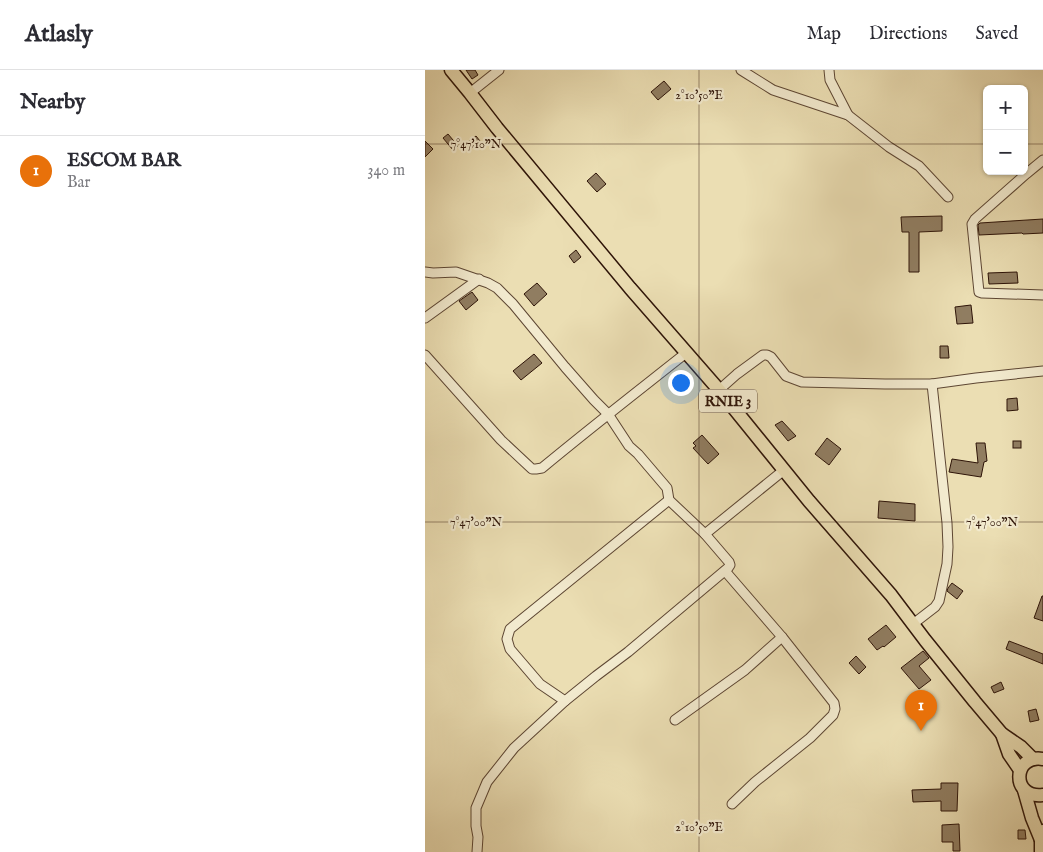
<!DOCTYPE html>
<html lang="en">
<head>
<meta charset="utf-8">
<style>
  body { margin:0; font-family:"IM FELL English",serif; background:#f2f2f3; color:#2b2b33 }
  .controls { position:absolute; right:15px; top:15px; display:grid; overflow:hidden; border-radius:8px; box-shadow:0 1px 4px #0004 }
  .controls button { width:45px; height:45px; display:grid; place-items:center; padding:0; border:0; border-bottom:1px solid #e1e1e2; background:#fff; color:#2b2b33; font:25px sans-serif }
  .you { position:absolute; left:255px; top:312px; width:18px; height:18px; margin:-12px; border:4px solid #fff; border-radius:50%; background:#1a73e8; box-shadow:0 0 0 8px #1a73e833 }
  .badge { display:grid; place-items:center; width:32px; height:32px; border-radius:50%; background:#8f2418; color:#fff; font-size:16px; font-weight:700 }
  .pin { position:absolute; translate:-50% -41px; filter:drop-shadow(0 1px 2px #0008) }
  .pin::after { content:''; position:absolute; top:26px; width:18px; height:15px; background:inherit; clip-path:polygon(0 0,100% 0,50% 100%) }
  .list { margin:0; padding:0; list-style:none }
  h2 { display:flex; justify-content:space-between; align-items:center; height:65px; margin:0; padding:0 20px; font-size:21px }
  h2 small { font-size:16px; font-weight:400; color:#7c7c81 }
  .list li { display:grid; grid-template-columns:32px 1fr auto; gap:15px; align-items:center; box-sizing:border-box; height:70px; padding:0 20px; border-top:1px solid #e1e1e2 }
  .list b { display:block; font-size:19px; white-space:nowrap }
  .list p { margin:0; font-size:16px; white-space:nowrap; color:#7c7c81 }
  .list em { font-size:16px; font-style:normal; color:#7c7c81 }
  .map { position:relative; flex:none; width:618px; height:782px; overflow:hidden }
  header { display:flex; align-items:center; gap:30px; box-sizing:border-box; height:70px; padding:0 25px; background:#fff; border-bottom:1px solid #e1e1e2 }
  header strong { font-size:24px }
  nav { display:flex; gap:28px; margin-inline-start:auto; font-size:18px }
  main { display:flex }
  aside { flex:1; background:#fff }
  .map>svg:first-child { display:block }
  .building { fill:#907d61; stroke:#2e1408 }
  .lines { fill:none; stroke-linecap:round; stroke-linejoin:round }
  .minor-casing { stroke:#5d4633; stroke-width:11 }
  .highway-casing { stroke:#2e1408; stroke-width:15 }
  .minor { stroke:#f2eace; stroke-width:9 }
  .highway { stroke:#ebdeb3; stroke-width:12 }
  .ticks { fill:none; stroke:#2e1408; stroke-width:1; stroke-opacity:0.45 }
  .labels { text-anchor:middle; stroke-width:4.5; stroke-linejoin:round; paint-order:stroke }
  .shield { fill:#f2eace; stroke:#695443; stroke-width:1 }
  .shield-label { font-size:14px; font-weight:bold; fill:#2e1408 }
  .ticks-label { font-size:12px; text-anchor:middle; fill:#2e1408; stroke:#f2eace; stroke-width:4.5; stroke-linejoin:round; paint-order:stroke }
</style>
</head>
<body>
<header>
<strong>Atlasly</strong>
<nav><a>Map</a><a>Directions</a><a>Saved</a></nav>
</header>
<main>
<aside>
<h2>Nearby<small></small></h2>
<ul class="list">
<li><span class="badge" style="background:#e8710a">1</span><div><b>ESCOM BAR</b><p>Bar</p></div><em>340 m</em></li>
</ul>
</aside>
<div class="map">
<svg width="618" height="782" viewBox="0 0 618 782">
  <rect width="100%" height="100%" fill="#ebdeb3"/>
  <filter id="stains"><feTurbulence type="fractalNoise" baseFrequency=".004" numOctaves="4"/><feColorMatrix values="0 0 0 0 .2 0 0 0 0 .09 0 0 0 0 .02 0 0 0 .5 -.17"/></filter>
  <radialGradient id="worn" r=".72"><stop offset=".6" stop-color="#630" stop-opacity="0"/><stop offset="1" stop-color="#630" stop-opacity=".3"/></radialGradient>
  <g class="building">
    <path d="M41,0H50L53,5L47,9Z"/>
    <path d="M239,11L246,19L233,30L226,22Z"/>
    <path d="M23,64L33,76L28,80L18,68Z"/>
    <path d="M51,66L55,71L45,79L41,74Z"/>
    <path d="M0,71L8,79L0,87Z"/>
    <path d="M171,103L181,114L172,122L162,111Z"/>
    <path d="M517,146V161L494,162V202H484V162H477L476,147Z"/>
    <path d="M618,149V163L598,164L597,163L554,165L553,155L555,153Z"/>
    <path d="M151,180L156,187L149,193L144,186Z"/>
    <path d="M592,202L593,213L564,214L563,203Z"/>
    <path d="M112,213L122,224L109,236L99,224Z"/>
    <path d="M47,222L53,230L41,240L34,231Z"/>
    <path d="M546,235L548,253L532,254L530,237Z"/>
    <path d="M515,276H523L524,288H515Z"/>
    <path d="M109,284L117,293L96,310L88,301Z"/>
    <path d="M592,328L593,340L582,341V329Z"/>
    <path d="M357,351L371,366L363,371L350,355Z"/>
    <path d="M277,365L294,384L283,394L268,378L271,376L268,373Z"/>
    <path d="M402,368L416,379L404,395L390,384Z"/>
    <rect x="588" y="371" width="8" height="7"/>
    <path d="M551,373H560L562,391L559,392L556,407L524,402L527,389L553,393Z"/>
    <path d="M454,431L490,434V451L453,448Z"/>
    <path d="M527,513L538,521L532,529L522,521L523,518Z"/>
    <path d="M617,526H618V551L609,548Z"/>
    <path d="M461,555L471,567L459,577L458,576L452,580L443,569Z"/>
    <path d="M584,571L618,584V594L581,579Z"/>
    <path d="M498,581L504,588L494,596L506,610L494,619L476,598Z"/>
    <path d="M431,586L441,597L434,604L424,593Z"/>
    <path d="M576,612L579,619L569,623L566,617Z"/>
    <path d="M611,639L614,650L605,652L603,641Z"/>
    <path d="M516,713H533L532,741H516V731L488,732L487,720L516,719Z"/>
    <path d="M534,754L535,781H528V772H517V755Z"/>
    <path d="M593,760H600L601,769H593Z"/>
  </g>
  <g class="lines">
    <g class="minor-casing">
      <g id="minor">
        <path d="M316,0L348,20L423,45L464,77L494,96L523,127"/>
        <path d="M404,0L405,10L423,45"/>
        <path d="M45,23L74,0"/>
        <path d="M618,90L601,104L550,149L547,154L554,222L557,223L618,225"/>
        <path d="M0,202L8,203L31,202L63,213L72,218L88,234L140,297L169,330L183,344L204,376L213,384L242,418L244,430L280,464"/>
        <path d="M0,248L54,209"/>
        <path d="M0,285L76,370L107,399H111L117,398C164,359 213,321 261,283"/>
        <path d="M294,320L312,304L338,285H342L346,287L361,306L377,312L460,314H507L551,308L618,301"/>
        <path d="M300,501L357,567L409,633L410,639L408,645L385,668L330,712L307,734"/>
        <path d="M488,554L510,537L514,531L522,494L523,477L522,453L507,314"/>
        <path d="M140,631L115,614L85,579L82,569L85,559L244,430"/>
        <path d="M250,650L320,600L357,567"/>
        <path d="M52,782L53,767L51,756V738L62,712L89,678L140,631L171,606L203,582L303,498L305,495L304,492L280,464L359,400"/>
      </g>
    </g>
    <g class="highway-casing">
      <g id="highway">
        <path d="M26,0L45,23L72,58L205,218L294,320L384,431L466,525L500,570L550,632L577,664L596,677L608,689"/>
        <path d="M577,664L584,684L595,700"/>
        <path d="M618,689C587,684 586,729 618,725"/>
        <path d="M599,720L607,748L616,770"/>
        <path d="M616,782V770L618,761"/>
      </g>
    </g>
    <use href="#minor" class="minor"/>
    <use href="#highway" class="highway"/>
  </g>
  <path class="ticks" d="M274,0V782M0,74H562M599,74H618M0,452H618"/>
  <g class="labels">
    <rect class="shield" x="274" y="319.5" width="58" height="23" rx="4"/>
    <g class="shield-label">
      <text x="303" y="336">RNIE 3</text>
    </g>
  </g>
  <g class="ticks-label">
    <text x="274" y="29">2°10'50"E</text>
    <text x="51" y="78">7°47'10"N</text>
    <text x="51" y="456">7°47'00"N</text>
    <text x="567" y="456">7°47'00"N</text>
    <text x="274" y="761">2°10'50"E</text>
  </g>
  <rect width="100%" height="100%" filter="url(#stains)"/>
  <rect width="100%" height="100%" fill="url(#worn)"/>
</svg>
<div class="controls">
<button>+</button>
<button>−</button>
</div>
<div class="you"></div>
<div class="pin badge" style="left:496px;top:661px;background:#e8710a">1</div>
</div>
</main>
</body>
</html>
